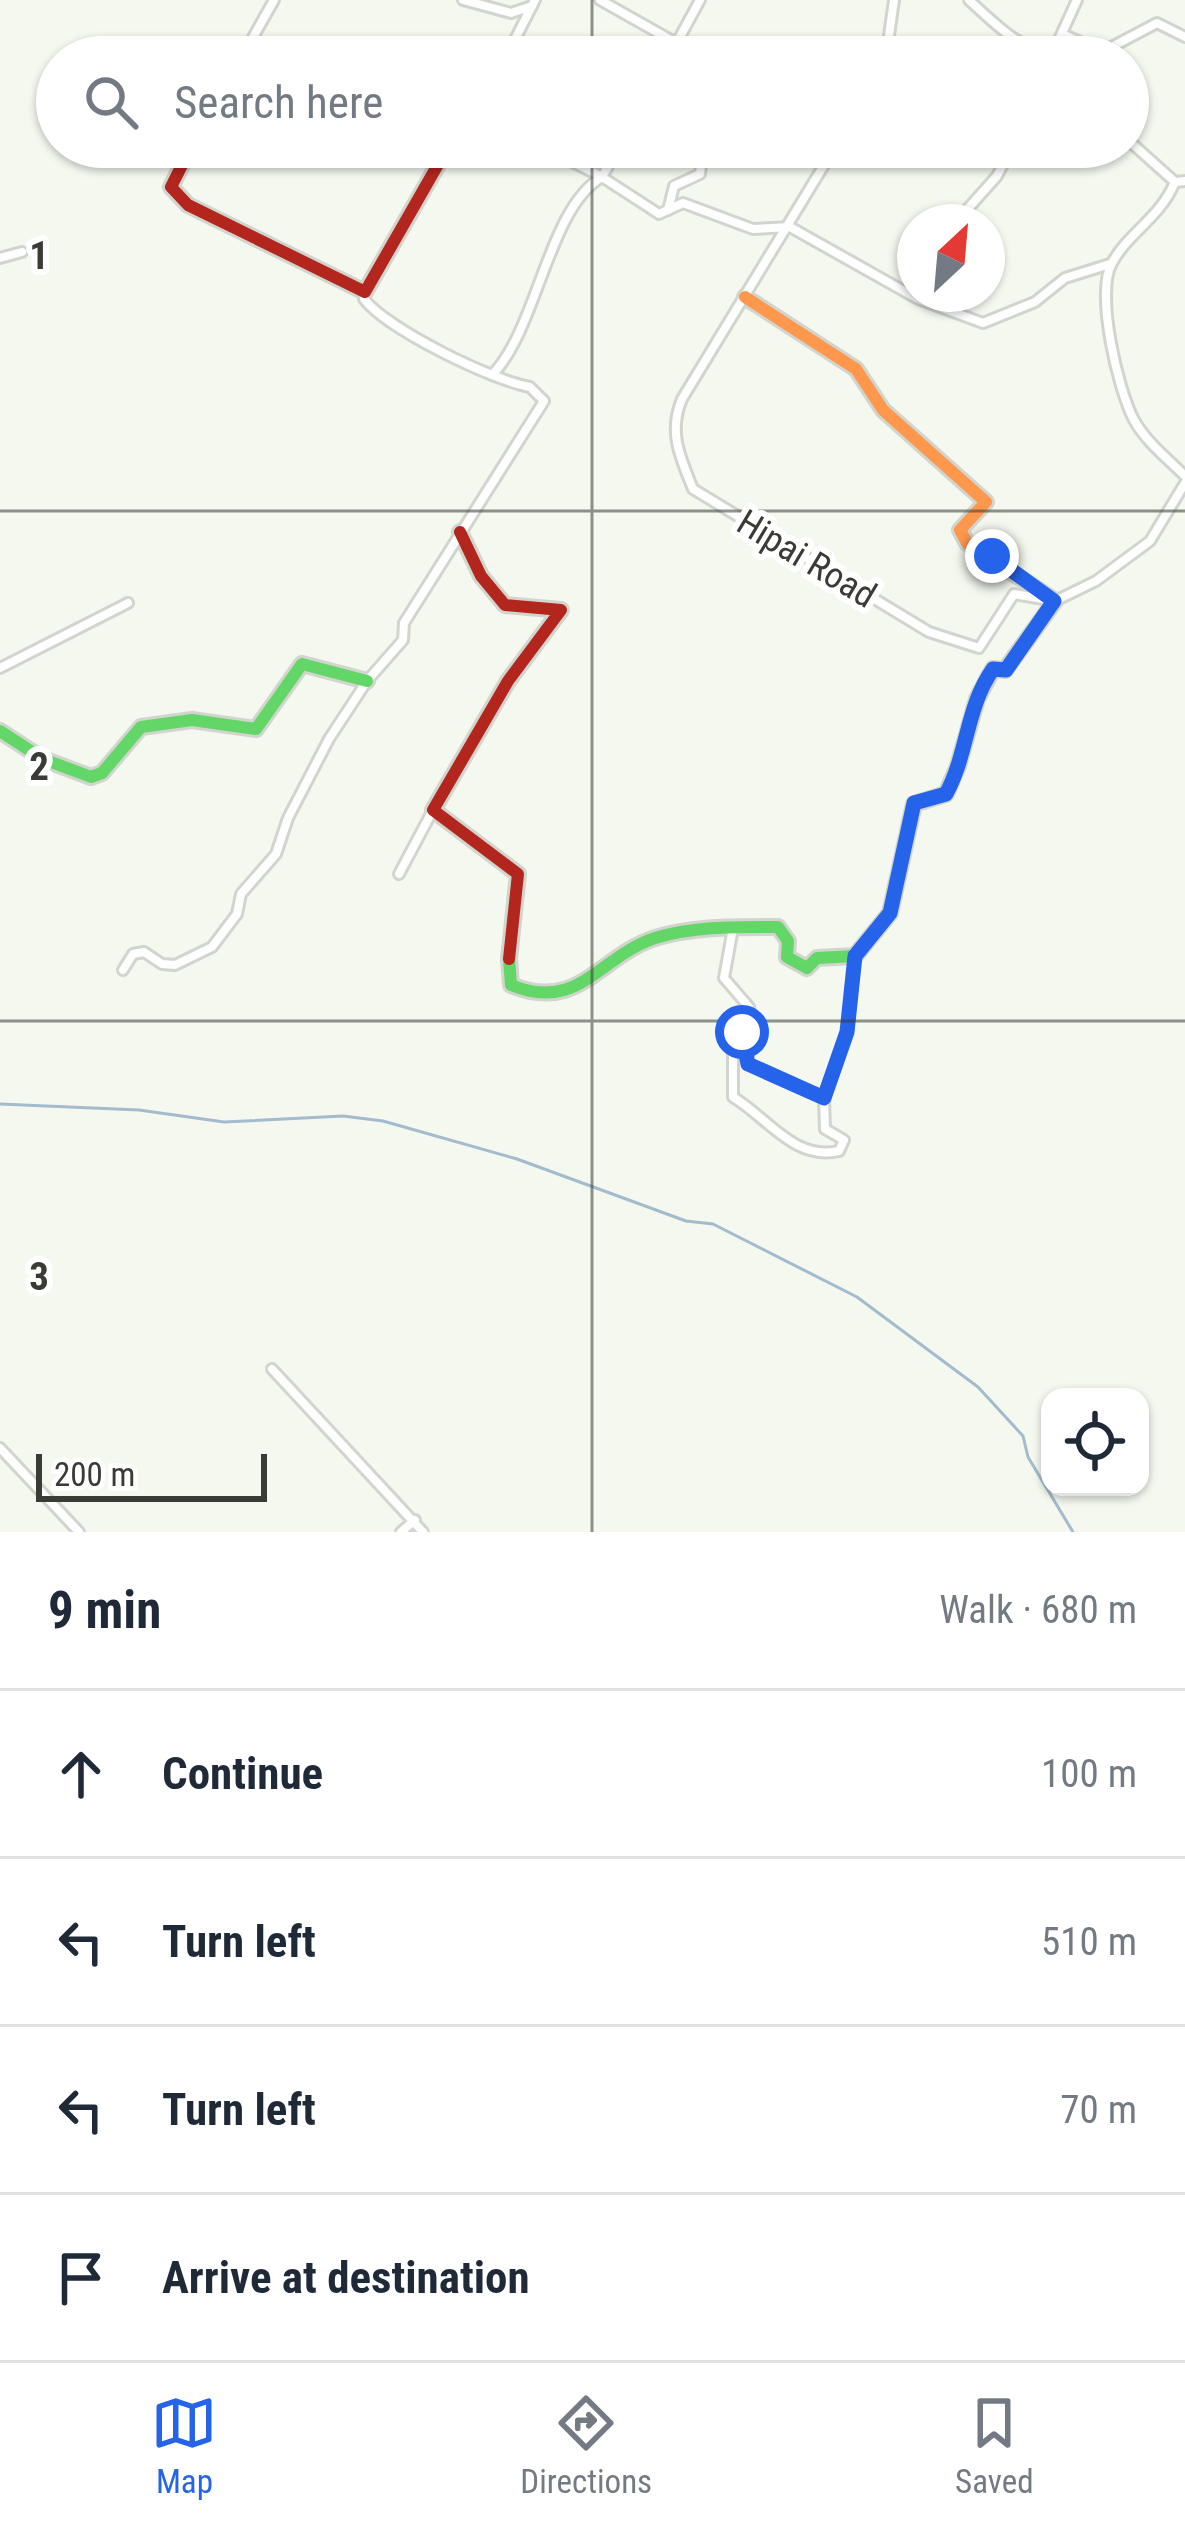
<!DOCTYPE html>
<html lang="en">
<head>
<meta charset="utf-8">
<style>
  body { margin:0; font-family:"Roboto Condensed",sans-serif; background:#f6f6f7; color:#1f2937 }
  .controls { position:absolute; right:36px; bottom:36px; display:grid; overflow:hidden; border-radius:24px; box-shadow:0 3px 9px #0004 }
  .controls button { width:108px; height:108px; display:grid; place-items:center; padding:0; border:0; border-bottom:3px solid #e0e1e3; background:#fff; color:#1f2937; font:60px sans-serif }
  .compass { position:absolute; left:897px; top:204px; width:108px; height:108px; border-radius:50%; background:#fff; box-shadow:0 3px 9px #0004; rotate:26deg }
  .scale { position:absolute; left:36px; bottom:30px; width:231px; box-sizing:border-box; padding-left:12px; border:6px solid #393b35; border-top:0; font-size:33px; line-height:42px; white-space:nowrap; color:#393b35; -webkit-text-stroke:9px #fff; paint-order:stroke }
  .stop { position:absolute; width:36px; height:36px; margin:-27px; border:9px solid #2563eb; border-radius:50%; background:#fff }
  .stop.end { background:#2563eb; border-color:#fff; box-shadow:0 3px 12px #0008 }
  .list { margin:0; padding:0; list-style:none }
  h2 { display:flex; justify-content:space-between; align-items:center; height:156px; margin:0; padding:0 48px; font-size:51px }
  h2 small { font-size:39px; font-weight:400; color:#747a83 }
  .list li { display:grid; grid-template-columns:78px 1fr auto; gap:36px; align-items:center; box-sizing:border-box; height:168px; padding:0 48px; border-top:3px solid #e0e1e3 }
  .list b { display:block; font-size:45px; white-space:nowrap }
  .list em { font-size:39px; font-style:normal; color:#747a83 }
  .icon { flex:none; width:66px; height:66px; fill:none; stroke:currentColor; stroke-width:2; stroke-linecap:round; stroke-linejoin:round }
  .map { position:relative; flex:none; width:1185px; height:1532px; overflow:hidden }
  .search { position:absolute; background:#fff; box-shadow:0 3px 9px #0004; left:36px; right:36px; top:36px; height:132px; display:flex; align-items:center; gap:30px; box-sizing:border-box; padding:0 42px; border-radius:66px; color:#747a83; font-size:45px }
  .sheet { height:828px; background:#fff }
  nav { display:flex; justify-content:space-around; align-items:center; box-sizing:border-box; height:168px; border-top:3px solid #e0e1e3; background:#fff; font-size:33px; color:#747a83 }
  nav a { display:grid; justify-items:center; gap:6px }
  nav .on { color:#2563eb }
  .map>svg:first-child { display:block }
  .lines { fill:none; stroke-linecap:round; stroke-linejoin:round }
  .stream { stroke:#a2bbcd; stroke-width:3 }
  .street-casing { stroke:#d2d5ce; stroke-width:14 }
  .fast-casing { stroke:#d2d5ce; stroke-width:18 }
  .slow-casing { stroke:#d2d5ce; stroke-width:18 }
  .jam-casing { stroke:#d2d5ce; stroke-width:18 }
  .street { stroke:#fdfefd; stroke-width:8 }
  .fast { stroke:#63d668; stroke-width:12 }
  .slow { stroke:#ff974d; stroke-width:12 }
  .jam { stroke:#b3261e; stroke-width:12 }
  .route { stroke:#2563eb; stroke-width:15 }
  .grid { fill:none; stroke:#393b35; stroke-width:3; stroke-opacity:0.55 }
  .labels { text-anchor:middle; stroke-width:12; stroke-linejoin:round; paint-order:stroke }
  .street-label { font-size:36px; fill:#393b35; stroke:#fff }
  .grid-label { font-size:39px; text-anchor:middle; font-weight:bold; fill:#393b35; stroke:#fff; stroke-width:12; stroke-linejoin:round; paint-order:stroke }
</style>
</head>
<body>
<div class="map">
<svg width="1185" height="1532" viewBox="0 0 1185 1532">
  <rect width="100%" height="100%" fill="#f4f8ef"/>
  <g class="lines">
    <path class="stream" d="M0,1104L139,1110L224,1122L343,1116L383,1121L517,1159L686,1221L713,1224L857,1297L978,1387L1023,1436L1028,1457L1073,1532"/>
    <g class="street-casing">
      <g id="street">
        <path d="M463,0L511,13L532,6"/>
        <path d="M600,0L701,57"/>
        <path d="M969,0C995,24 1020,50 1057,57"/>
        <path d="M1062,34L1102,52L1157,23L1185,37"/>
        <path d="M242,57L274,0"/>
        <path d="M506,57L535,0"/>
        <path d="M669,57L700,0"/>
        <path d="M886,57L894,0"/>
        <path d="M1051,57L1077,0"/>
        <path d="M1128,140L1175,182L1185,181"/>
        <path d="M619,147L602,177L659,214L683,203L753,229L790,227L918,299L983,323L1035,302L1065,278L1110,264"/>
        <path d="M835,147L682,399C668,432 680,457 693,489L929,632L979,648L1014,594L1055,601L1096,581L1150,541L1185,483"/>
        <path d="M1175,182C1160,218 1128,233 1112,263C1095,293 1118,390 1134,420C1146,442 1168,459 1185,476"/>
        <path d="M668,210L674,186L700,174L703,149L724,147"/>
        <path d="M956,222L997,176L1012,147"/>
        <path d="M0,258L22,252"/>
        <path d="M915,260V276"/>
        <path d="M492,375C538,328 548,208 602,177L543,147"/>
        <path d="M0,668L128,603"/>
        <path d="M399,874L433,810"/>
        <path d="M733,928L724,978L749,1007L733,1048V1097C768,1118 794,1161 839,1151L844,1140L825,1129L824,1098L748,1064L742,1032"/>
        <path d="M123,970L133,954L144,952L162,964L175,965L212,947L237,914L241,894L276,854L288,818L329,739L367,681L403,640L404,623L544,401L530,387C491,380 387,329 364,299L365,292"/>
        <path d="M824,1098L847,1032L855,956"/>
        <path d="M272,1369L423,1532"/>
        <path d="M0,1448L79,1532"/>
        <path d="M401,1532L415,1520"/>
      </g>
    </g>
    <g class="fast-casing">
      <g id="fast">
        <path d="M0,731L43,759L91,777L102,773L141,727L192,720L256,729L302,664L367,681"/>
        <path d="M509,959L511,985C579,1013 598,957 655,938C695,926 737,927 778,927L788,941L787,957L807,968L817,958L855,956L890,913L914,804L946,794L958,766"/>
      </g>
    </g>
    <g class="slow-casing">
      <path id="slow" d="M745,297L856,369L883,410L986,502L960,530L967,543L1055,601L1005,670L993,669L977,699L958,766"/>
    </g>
    <g class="jam-casing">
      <g id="jam">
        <path d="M191,147L171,187L188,205L365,292L448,147"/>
        <path d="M460,532L481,576L505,605L561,610L508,681L433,810L518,874L509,959"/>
      </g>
    </g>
    <use href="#street" class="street"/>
    <use href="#fast" class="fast"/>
    <use href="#slow" class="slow"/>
    <use href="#jam" class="jam"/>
  </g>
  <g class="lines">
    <path class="route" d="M742,1032L748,1064L824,1098L847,1032L855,956L890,913L914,803L946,794C968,754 966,707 993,669L1006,670L1054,601L992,556"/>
  </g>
  <path class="grid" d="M592,0V57M592,147V1532M0,511H1185M0,1021H1185"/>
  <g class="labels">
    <g class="street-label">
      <text transform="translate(807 558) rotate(31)" y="13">Hipai Road</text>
    </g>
  </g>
  <g class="grid-label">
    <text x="39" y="269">1</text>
    <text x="39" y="780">2</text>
    <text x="39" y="1290">3</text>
  </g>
</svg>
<div class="controls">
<button><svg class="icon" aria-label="locate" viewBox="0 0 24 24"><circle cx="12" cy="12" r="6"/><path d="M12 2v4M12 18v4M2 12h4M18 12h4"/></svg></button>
</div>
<svg class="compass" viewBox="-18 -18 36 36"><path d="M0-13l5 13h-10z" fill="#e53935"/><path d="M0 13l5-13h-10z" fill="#747a83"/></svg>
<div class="scale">200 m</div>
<div class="stop" style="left:742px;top:1032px"></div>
<div class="stop end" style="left:992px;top:556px"></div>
<div class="search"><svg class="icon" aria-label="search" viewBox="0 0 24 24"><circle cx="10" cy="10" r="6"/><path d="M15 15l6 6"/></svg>Search here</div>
</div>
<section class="sheet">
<h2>9 min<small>Walk · 680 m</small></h2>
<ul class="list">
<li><svg class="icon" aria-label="ahead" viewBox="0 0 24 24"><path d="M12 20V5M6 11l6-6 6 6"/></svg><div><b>Continue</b></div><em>100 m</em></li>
<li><svg class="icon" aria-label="left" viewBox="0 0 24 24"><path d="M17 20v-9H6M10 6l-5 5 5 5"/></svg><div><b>Turn left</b></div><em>510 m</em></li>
<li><svg class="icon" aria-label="left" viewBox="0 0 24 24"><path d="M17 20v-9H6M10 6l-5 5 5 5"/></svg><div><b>Turn left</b></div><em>70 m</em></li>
<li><svg class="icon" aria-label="arrive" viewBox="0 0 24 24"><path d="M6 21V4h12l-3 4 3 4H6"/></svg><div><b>Arrive at destination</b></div></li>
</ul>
</section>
<nav>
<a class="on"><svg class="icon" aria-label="map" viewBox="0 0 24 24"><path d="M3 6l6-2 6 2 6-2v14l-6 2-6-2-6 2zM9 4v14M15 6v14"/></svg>Map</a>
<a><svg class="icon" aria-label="directions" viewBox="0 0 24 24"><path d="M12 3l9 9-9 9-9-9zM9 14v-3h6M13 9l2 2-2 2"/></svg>Directions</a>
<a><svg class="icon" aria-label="saved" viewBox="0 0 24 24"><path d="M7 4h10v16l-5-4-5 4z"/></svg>Saved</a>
</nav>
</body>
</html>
